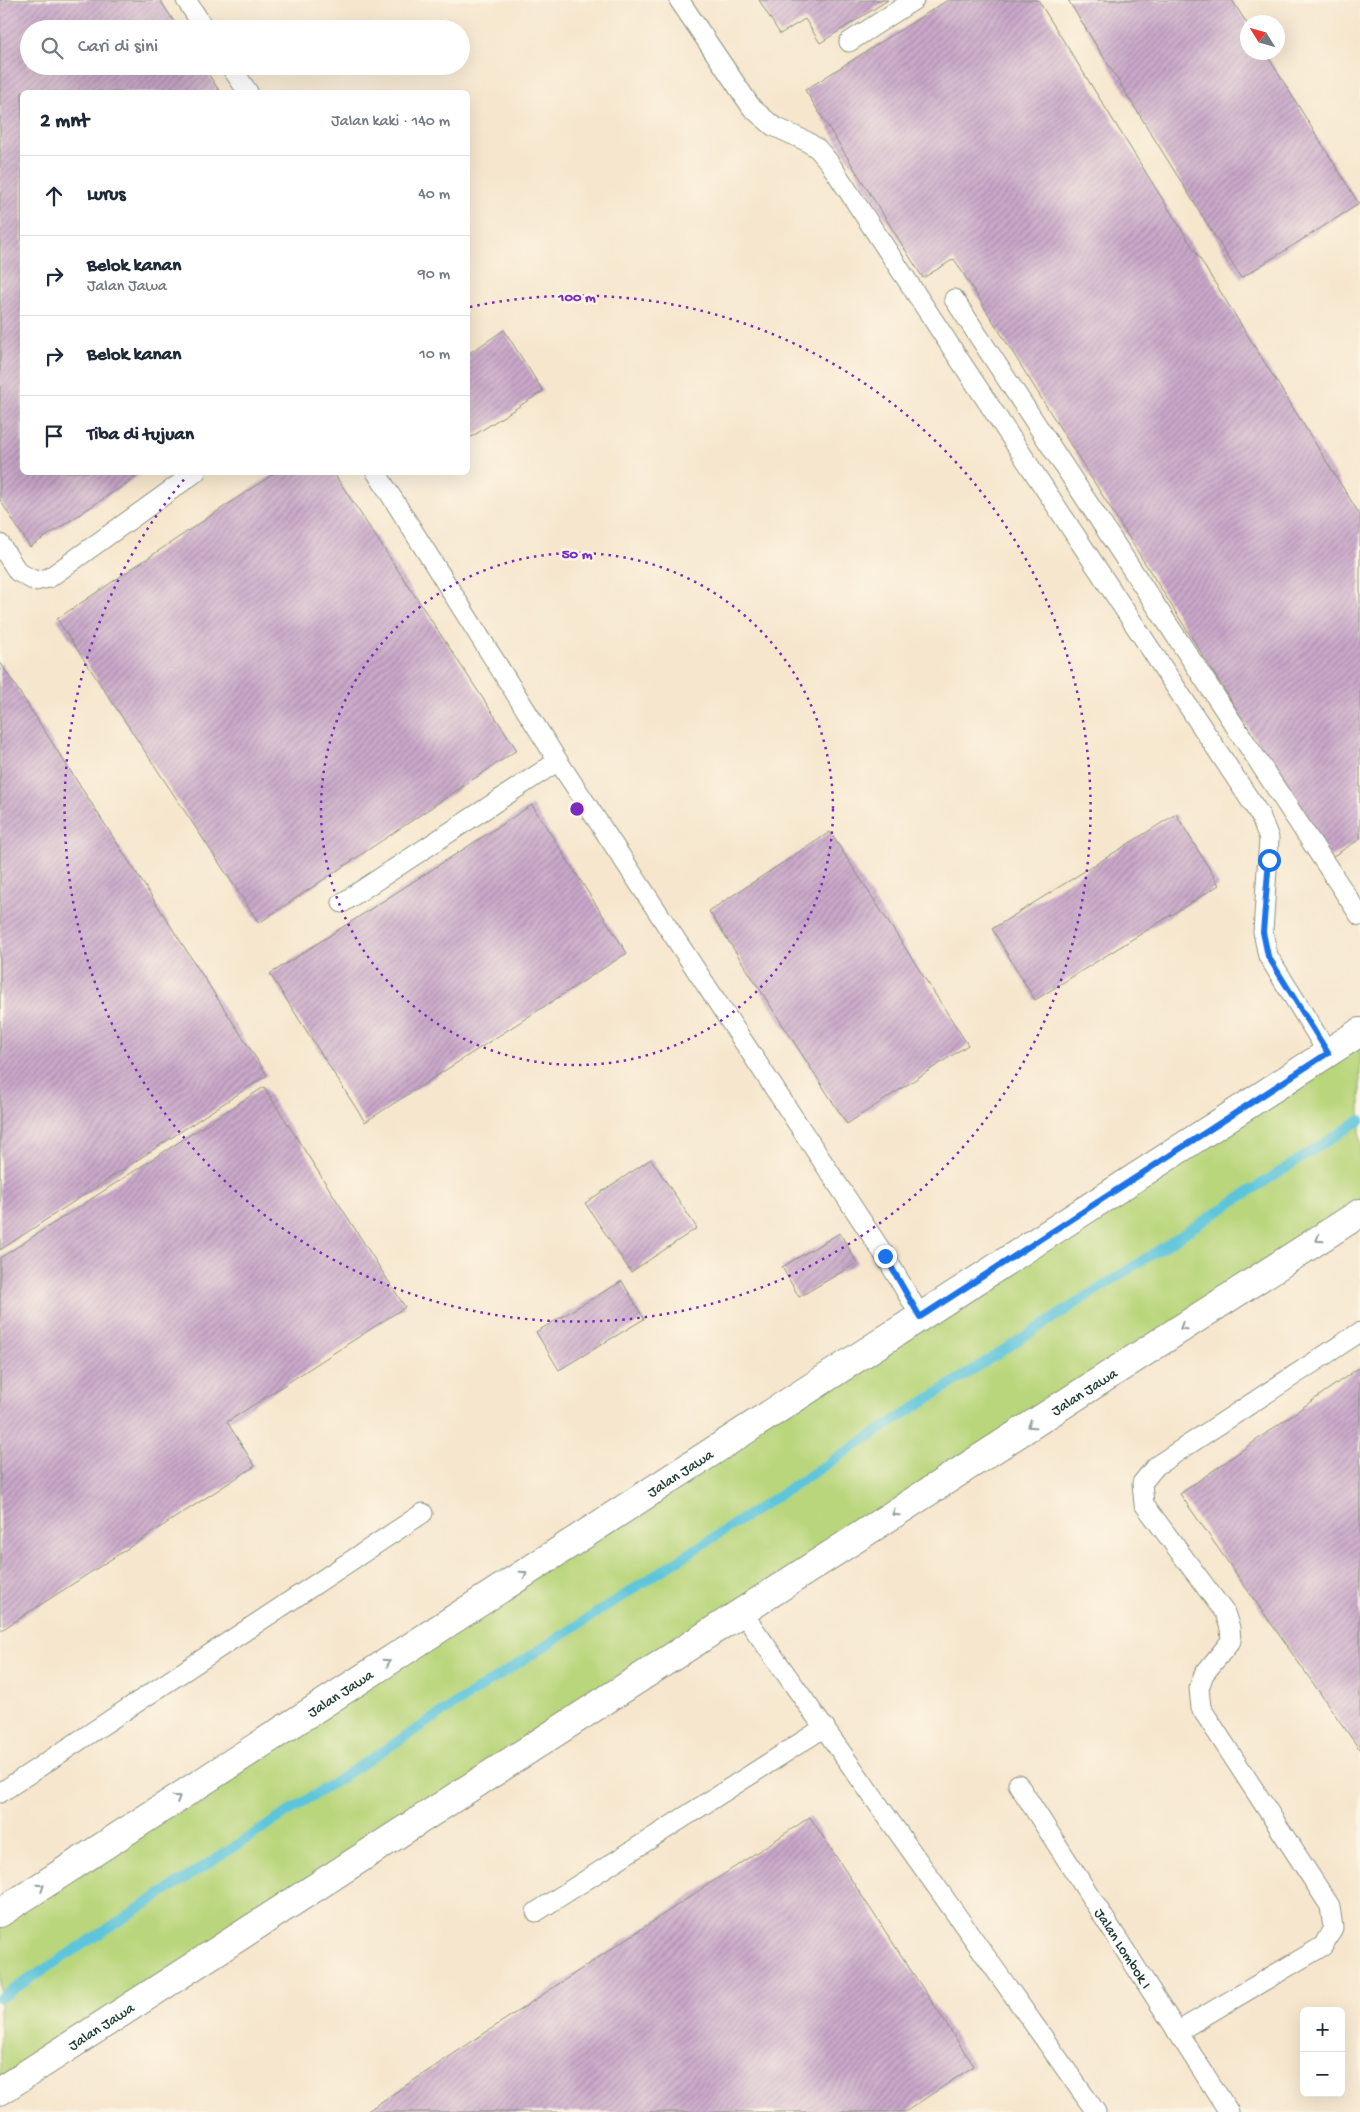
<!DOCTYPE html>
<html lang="id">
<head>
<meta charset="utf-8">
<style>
  body { margin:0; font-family:"Gochi Hand",sans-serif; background:#f6f6f7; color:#1f2937 }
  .controls { position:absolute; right:15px; bottom:15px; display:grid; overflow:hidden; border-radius:8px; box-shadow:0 5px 20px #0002 }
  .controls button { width:45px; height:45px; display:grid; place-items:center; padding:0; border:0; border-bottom:1px solid #e0e1e3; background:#fff; color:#1f2937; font:25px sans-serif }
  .compass { position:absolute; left:1240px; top:15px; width:45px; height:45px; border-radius:50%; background:#fff; box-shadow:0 5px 20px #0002; rotate:307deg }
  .stop { position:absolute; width:15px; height:15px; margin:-11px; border:4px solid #1a73e8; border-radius:50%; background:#fff }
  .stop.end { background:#1a73e8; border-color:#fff; box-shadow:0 1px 5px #0008 }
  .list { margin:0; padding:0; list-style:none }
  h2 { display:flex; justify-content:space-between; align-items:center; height:65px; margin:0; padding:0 20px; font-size:21px }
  h2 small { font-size:16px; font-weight:400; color:#747a83 }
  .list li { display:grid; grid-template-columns:32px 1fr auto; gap:15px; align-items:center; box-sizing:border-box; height:80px; padding:0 20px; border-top:1px solid #e0e1e3 }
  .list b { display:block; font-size:19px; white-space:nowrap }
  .list p { margin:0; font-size:16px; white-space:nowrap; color:#747a83 }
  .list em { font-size:16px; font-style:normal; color:#747a83 }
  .icon { flex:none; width:28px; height:28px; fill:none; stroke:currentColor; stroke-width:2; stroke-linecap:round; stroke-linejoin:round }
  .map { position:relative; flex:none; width:1360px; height:2112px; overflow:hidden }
  .search { position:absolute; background:#fff; box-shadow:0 5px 20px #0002; left:20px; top:20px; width:450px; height:55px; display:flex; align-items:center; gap:12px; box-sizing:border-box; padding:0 18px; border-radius:28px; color:#747a83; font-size:19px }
  .panel { position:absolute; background:#fff; box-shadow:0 5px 20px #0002; left:20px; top:90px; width:450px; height:385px; border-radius:8px }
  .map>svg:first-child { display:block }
  .green { fill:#b9d67c; stroke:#6c8a58 }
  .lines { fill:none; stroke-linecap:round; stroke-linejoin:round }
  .stream { stroke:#5dc5da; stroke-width:10 }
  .building { fill:url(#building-hatch) }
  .lane-casing { stroke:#8a9280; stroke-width:21 }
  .secondary-casing { stroke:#8a9280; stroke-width:30 }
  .lane { stroke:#fff; stroke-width:19 }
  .secondary { stroke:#fff; stroke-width:28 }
  .oneway { stroke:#8f9e9a }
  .route { stroke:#1a73e8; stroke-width:6 }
  .ring { fill:none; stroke:#7b2cbf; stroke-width:2.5; stroke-dasharray:2.5 5 }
  .labels { text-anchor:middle; stroke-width:5; stroke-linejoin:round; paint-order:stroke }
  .street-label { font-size:15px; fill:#1f3d34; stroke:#fcf5e5 }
  .centre { fill:#7b2cbf; stroke:#fcf5e5; stroke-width:2.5 }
  .ring-label { font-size:15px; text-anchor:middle; font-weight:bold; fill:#7b2cbf; stroke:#fcf5e5; stroke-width:5; stroke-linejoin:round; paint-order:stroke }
</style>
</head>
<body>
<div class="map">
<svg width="1360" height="2112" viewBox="0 0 1360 2112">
  <defs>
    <pattern id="building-hatch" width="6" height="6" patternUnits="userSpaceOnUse" patternTransform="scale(1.25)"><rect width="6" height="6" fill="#caa8ca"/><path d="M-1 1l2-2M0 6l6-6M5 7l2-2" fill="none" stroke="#a38aa5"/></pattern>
  </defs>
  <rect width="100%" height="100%" fill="#fcf5e5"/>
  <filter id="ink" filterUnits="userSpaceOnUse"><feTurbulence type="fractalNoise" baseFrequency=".02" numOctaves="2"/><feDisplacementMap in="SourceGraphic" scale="10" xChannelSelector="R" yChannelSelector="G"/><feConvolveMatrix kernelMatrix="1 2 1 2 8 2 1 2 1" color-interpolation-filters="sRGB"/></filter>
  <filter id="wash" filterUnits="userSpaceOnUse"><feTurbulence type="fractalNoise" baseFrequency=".0096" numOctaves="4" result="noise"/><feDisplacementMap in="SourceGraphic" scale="20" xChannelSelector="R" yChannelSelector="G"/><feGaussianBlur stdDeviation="1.12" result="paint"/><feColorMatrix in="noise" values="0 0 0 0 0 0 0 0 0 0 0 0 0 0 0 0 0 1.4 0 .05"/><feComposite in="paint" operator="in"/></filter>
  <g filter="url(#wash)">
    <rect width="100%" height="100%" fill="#f6e6cd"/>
    <path class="green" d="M1360,1032V1213L0,2091V1913Z"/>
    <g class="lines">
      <path class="stream" d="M0,1998L1360,1120"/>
    </g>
    <g id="blocks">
      <g class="building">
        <path d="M0,0H160L179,29H29V66H203L220,92H22V472H144L30,547L0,500Z"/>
        <path d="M759,0H888L820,43L805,19L780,34Z"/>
        <path d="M948,0H1038L1360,515V839L1330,858L954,259L923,278L805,90Z"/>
        <path d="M1068,0H1232L1248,25V52H1265L1359,204L1241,278Z"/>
        <path d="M504,330L543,391L468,439V354Z"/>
        <path d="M276,472H333L517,750L259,923L57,619Z"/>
        <path d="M0,662L267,1075L0,1250Z"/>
        <path d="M532,805L627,953L365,1122L270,974Z"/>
        <path d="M1176,814L1219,885L1035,1000L992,929Z"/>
        <path d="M830,832L968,1045L847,1124L709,911Z"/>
        <path d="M264,1087L405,1307L227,1422L255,1466L0,1631V1258Z"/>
        <path d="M651,1159L697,1228L631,1272L585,1203Z"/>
        <path d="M840,1233L857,1263L799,1297L782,1267Z"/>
        <path d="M622,1281L644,1319L559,1370L536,1332Z"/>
        <path d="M1360,1367V1750L1180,1494Z"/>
        <path d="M810,1817L974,2066L905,2112H366Z"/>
      </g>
    </g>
  </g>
  <g filter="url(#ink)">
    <use href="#blocks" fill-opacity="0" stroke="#8a9280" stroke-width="1"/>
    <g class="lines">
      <g class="lane-casing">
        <g id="lane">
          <path d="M186,0L205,29"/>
          <path d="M679,0L752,108L773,126L806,141L818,149L829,162L1260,815L1269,838L1263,932L1268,956L1328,1053"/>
          <path d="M849,42L914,0"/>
          <path d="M230,66L248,92"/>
          <path d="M954,299L1360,916"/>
          <path d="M376,472L558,761L885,1256L921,1317"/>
          <path d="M0,544L18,572L35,581L49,578L196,472"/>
          <path d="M342,903L558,761"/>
          <path d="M742,1612L1096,2112"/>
          <path id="s1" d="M1018,1784L1229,2112"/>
          <path d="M0,1793L423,1513"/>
          <path d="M536,1912L825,1727"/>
          <path d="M1177,2032L1323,1946L1333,1928L1330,1906L1201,1708L1199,1688L1204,1674L1231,1641L1230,1628L1225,1613L1144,1504L1142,1483L1156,1466L1360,1332"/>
        </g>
      </g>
      <g class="secondary-casing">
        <g id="secondary">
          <path id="s2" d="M0,1913L1360,1032"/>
          <path id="s3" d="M0,2091L1360,1213"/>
        </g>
      </g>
      <use href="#lane" class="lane"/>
      <use href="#secondary" class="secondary"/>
    </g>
    <defs><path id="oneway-chevron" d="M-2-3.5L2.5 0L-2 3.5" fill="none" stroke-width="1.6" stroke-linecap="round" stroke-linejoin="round" transform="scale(1.25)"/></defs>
    <g class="oneway">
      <use href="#oneway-chevron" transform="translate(1319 1239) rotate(147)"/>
      <use href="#oneway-chevron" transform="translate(1183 1327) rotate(147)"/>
      <use href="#oneway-chevron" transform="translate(1031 1425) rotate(147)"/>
      <use href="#oneway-chevron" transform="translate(895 1513) rotate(147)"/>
      <use href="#oneway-chevron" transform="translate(524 1574) rotate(-33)"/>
      <use href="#oneway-chevron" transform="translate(387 1662) rotate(-33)"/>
      <use href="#oneway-chevron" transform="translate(177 1798) rotate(-33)"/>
      <use href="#oneway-chevron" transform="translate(41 1887) rotate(-33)"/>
    </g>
  </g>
  <g class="lines" filter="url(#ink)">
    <path class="route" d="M885,1256L920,1317L1328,1053L1268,956L1263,932L1269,860"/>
  </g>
  <g class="ring">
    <circle cx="577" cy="809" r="256"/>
    <path d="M470 307A513 513 0 1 1 187 476"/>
  </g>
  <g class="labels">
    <g class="street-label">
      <text dy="5" stroke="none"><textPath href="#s3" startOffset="1290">Jalan Jawa</textPath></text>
      <text dy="5" stroke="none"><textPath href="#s2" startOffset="810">Jalan Jawa</textPath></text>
      <text dy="5" stroke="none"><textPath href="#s2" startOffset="405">Jalan Jawa</textPath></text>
      <text dy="5" stroke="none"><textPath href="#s1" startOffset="195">Jalan Lombok I</textPath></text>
      <text dy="5" stroke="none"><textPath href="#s3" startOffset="120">Jalan Jawa</textPath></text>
    </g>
  </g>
  <circle cx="577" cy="809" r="8" class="centre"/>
  <g class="ring-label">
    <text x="577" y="301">100 m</text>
    <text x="577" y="558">50 m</text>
  </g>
</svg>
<div class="controls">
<button>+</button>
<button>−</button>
</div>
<svg class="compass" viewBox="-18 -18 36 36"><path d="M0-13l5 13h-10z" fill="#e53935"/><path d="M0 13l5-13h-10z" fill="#747a83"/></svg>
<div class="stop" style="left:1269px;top:860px"></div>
<div class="stop end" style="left:885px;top:1256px"></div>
<div class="search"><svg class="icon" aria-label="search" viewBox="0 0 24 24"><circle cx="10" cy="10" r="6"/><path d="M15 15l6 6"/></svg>Cari di sini</div>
<section class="panel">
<h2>2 mnt<small>Jalan kaki · 140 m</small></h2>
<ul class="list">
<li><svg class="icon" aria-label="ahead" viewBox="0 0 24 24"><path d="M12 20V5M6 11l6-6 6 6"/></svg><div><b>Lurus</b></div><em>40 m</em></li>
<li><svg class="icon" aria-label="right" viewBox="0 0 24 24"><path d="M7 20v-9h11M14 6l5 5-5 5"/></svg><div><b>Belok kanan</b><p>Jalan Jawa</p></div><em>90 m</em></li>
<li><svg class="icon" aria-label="right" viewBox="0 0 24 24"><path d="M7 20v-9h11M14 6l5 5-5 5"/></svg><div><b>Belok kanan</b></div><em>10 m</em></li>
<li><svg class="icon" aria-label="arrive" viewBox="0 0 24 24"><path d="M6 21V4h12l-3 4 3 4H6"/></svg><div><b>Tiba di tujuan</b></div></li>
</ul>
</section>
</div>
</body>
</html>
